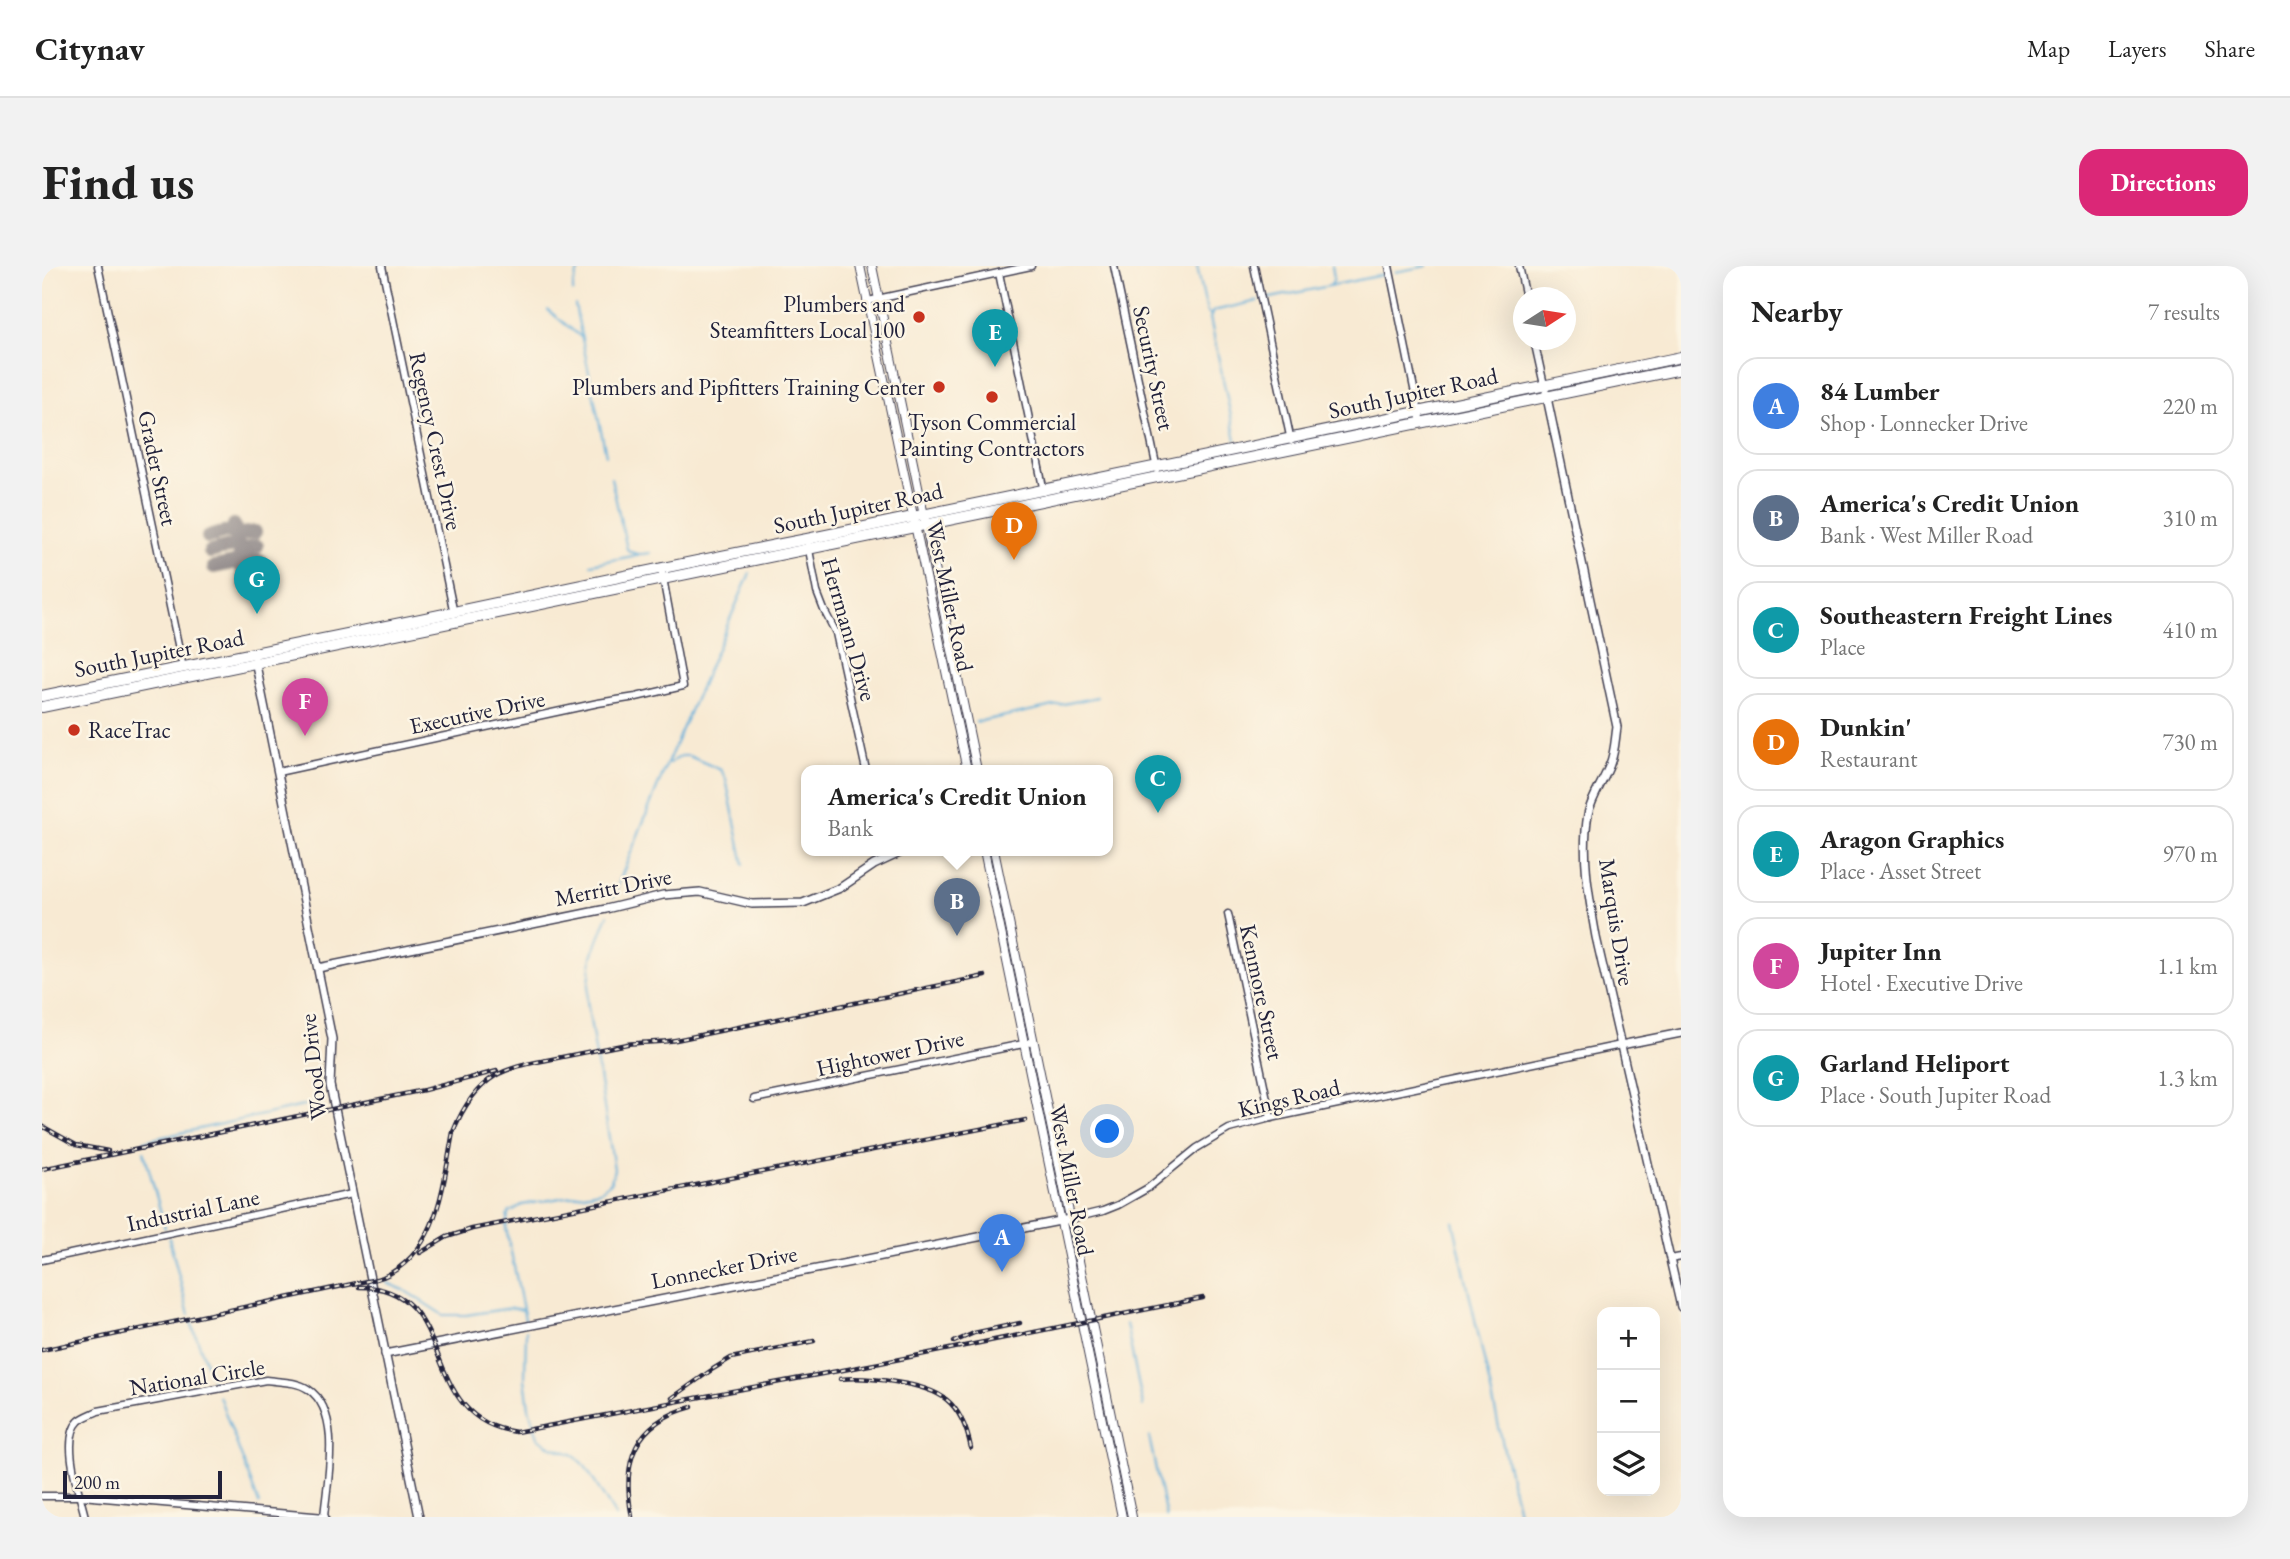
<!DOCTYPE html>
<html lang="en">
<head>
<meta charset="utf-8">
<style>
  body { margin:0; font-family:"EB Garamond",serif; background:#f2f2f2; color:#222 }
  .controls { position:absolute; right:21px; bottom:21px; display:grid; overflow:hidden; border-radius:14px; box-shadow:0 7px 28px #0002 }
  .controls button { width:63px; height:63px; display:grid; place-items:center; padding:0; border:0; border-bottom:2px solid #e0e0e0; background:#fff; color:#222; font:35px sans-serif }
  .compass { position:absolute; left:1471px; top:21px; width:63px; height:63px; border-radius:50%; background:#fff; box-shadow:0 7px 28px #0002; rotate:78deg }
  .scale { position:absolute; left:21px; bottom:18px; width:159px; box-sizing:border-box; padding-left:7px; border:4px solid #22223b; border-top:0; font-size:19px; line-height:24px; white-space:nowrap; color:#22223b; -webkit-text-stroke:5px #fcf5e5; paint-order:stroke }
  .you { position:absolute; left:1066px; top:866px; width:24px; height:24px; margin:-18px; border:5px solid #fff; border-radius:50%; background:#1a73e8; box-shadow:0 0 0 10px #1a73e833 }
  .badge { display:grid; place-items:center; width:46px; height:46px; border-radius:50%; background:#db2777; color:#fff; font-size:23px; font-weight:700 }
  .pin { position:absolute; translate:-50% -58px; filter:drop-shadow(0 2px 4px #0008) }
  .pin::after { content:''; position:absolute; top:37px; width:24px; height:21px; background:inherit; clip-path:polygon(0 0,100% 0,50% 100%) }
  .popup { position:absolute; left:759px; top:499px; width:312px; height:91px; box-sizing:border-box; display:grid; place-content:center; border-radius:14px; background:#fff; filter:drop-shadow(0 2px 5px #0005); font-size:23px; white-space:nowrap; color:#767676 }
  .popup b { font-size:26px; color:#222 }
  .popup::after { content:''; position:absolute; left:50%; top:100%; margin-left:-14px; border:14px solid transparent; border-top-color:#fff }
  .list { margin:0; padding:0; list-style:none }
  h2 { display:flex; justify-content:space-between; align-items:center; height:91px; margin:0; padding:0 28px; font-size:30px }
  h2 small { font-size:23px; font-weight:400; color:#767676 }
  .list li { display:grid; grid-template-columns:46px 1fr auto; gap:21px; align-items:center; box-sizing:border-box; height:98px; margin:0 14px 14px; padding:0 14px; border:2px solid #e0e0e0; border-radius:21px }
  .list b { display:block; font-size:26px; white-space:nowrap }
  .list p { margin:0; font-size:23px; white-space:nowrap; color:#767676 }
  .list em { font-size:23px; font-style:normal; color:#767676 }
  .icon { flex:none; width:38px; height:38px; fill:none; stroke:currentColor; stroke-width:2; stroke-linecap:round; stroke-linejoin:round }
  .map { position:relative; flex:none; width:1639px; height:1251px; overflow:hidden; border-radius:21px }
  header { display:flex; align-items:center; gap:42px; box-sizing:border-box; height:98px; padding:0 35px; background:#fff; border-bottom:2px solid #e0e0e0 }
  header strong { font-size:33px }
  nav { display:flex; gap:38px; margin-inline-start:auto; font-size:24px }
  .intro { display:flex; align-items:center; justify-content:space-between; box-sizing:border-box; height:168px; padding:0 42px }
  h1 { margin:0; font-size:49px }
  .button { padding:18px 32px; border-radius:21px; background:#db2777; color:#fff; font-size:24px; font-weight:700 }
  main { display:flex; gap:42px; padding:0 42px }
  aside { flex:1; background:#fff; border-radius:21px; box-shadow:0 7px 28px #0002 }
  .map>svg:first-child { display:block }
  .lines { fill:none; stroke-linecap:round; stroke-linejoin:round }
  .stream { stroke:#60aeda; stroke-width:2 }
  .taxiway { stroke:#8d8687; stroke-width:14 }
  .minor-casing { stroke:#424052; stroke-width:9 }
  .tertiary-casing { stroke:#424052; stroke-width:10 }
  .secondary-casing { stroke:#424052; stroke-width:10 }
  .primary-casing { stroke:#424052; stroke-width:12 }
  .minor { stroke:#fff; stroke-width:6 }
  .tertiary { stroke:#fff; stroke-width:7 }
  .secondary { stroke:#fff; stroke-width:8 }
  .primary { stroke:#fff; stroke-width:10 }
  .rail-casing { stroke:#22223b; stroke-width:4.5 }
  .rail { stroke:#fcf5e5; stroke-width:2; stroke-dasharray:5; stroke-linecap:butt }
  .poi-dot { fill:#c8321e; stroke:#fcf5e5; stroke-width:2.5 }
  .labels { text-anchor:middle; stroke-width:5; stroke-linejoin:round; paint-order:stroke }
  .poi-label { font-size:23px; fill:#22223b; stroke:#fcf5e5; text-anchor:end }
  .street-label { font-size:23px; fill:#22223b; stroke:#fcf5e5 }
</style>
</head>
<body>
<header>
<strong>Citynav</strong>
<nav><a>Map</a><a>Layers</a><a>Share</a></nav>
</header>
<div class="intro"><h1>Find us</h1><a class="button">Directions</a></div>
<main>
<div class="map">
<svg width="1639" height="1251" viewBox="0 0 1639 1251">
  <rect width="100%" height="100%" fill="#fcf5e5"/>
  <filter id="ink" filterUnits="userSpaceOnUse"><feTurbulence type="fractalNoise" baseFrequency=".0143" numOctaves="2"/><feDisplacementMap in="SourceGraphic" scale="14" xChannelSelector="R" yChannelSelector="G"/><feConvolveMatrix kernelMatrix="1 2 1 2 8 2 1 2 1" color-interpolation-filters="sRGB"/></filter>
  <filter id="wash" filterUnits="userSpaceOnUse"><feTurbulence type="fractalNoise" baseFrequency=".00686" numOctaves="4" result="noise"/><feDisplacementMap in="SourceGraphic" scale="28" xChannelSelector="R" yChannelSelector="G"/><feGaussianBlur stdDeviation="1.57" result="paint"/><feColorMatrix in="noise" values="0 0 0 0 0 0 0 0 0 0 0 0 0 0 0 0 0 1.4 0 .05"/><feComposite in="paint" operator="in"/></filter>
  <g filter="url(#wash)">
    <rect width="100%" height="100%" fill="#f8ead3"/>
    <g class="lines">
      <g class="stream">
        <path d="M1155,0L1165,46L1169,49"/>
        <path d="M1353,6L1385,0"/>
        <path d="M1289,19L1292,12L1290,0"/>
        <path d="M531,26V20L538,0"/>
        <path d="M1224,33L1345,8"/>
        <path d="M533,39L564,189"/>
        <path d="M506,44L540,72"/>
        <path d="M1194,174L1168,52L1171,45L1216,35"/>
        <path d="M569,212L585,283C592,290 599,288 608,287"/>
        <path d="M549,298L596,289"/>
        <path d="M934,456L1055,431"/>
        <path d="M626,498L639,490H647L679,504L684,513L702,599"/>
        <path d="M571,631L624,500L708,307"/>
        <path d="M102,875L275,837"/>
        <path d="M102,885L123,962"/>
        <path d="M1411,955L1477,1251"/>
        <path d="M127,972L147,1049"/>
        <path d="M345,1017L362,1024L401,1049H424L469,1042L481,1044"/>
        <path d="M149,1056L171,1116"/>
        <path d="M484,1058L464,962L466,947L480,939L557,925L569,916L572,903L545,735L550,690L566,649"/>
        <path d="M1084,1058L1101,1140"/>
        <path d="M484,1064L483,1113L487,1142L496,1172L510,1181L530,1188L543,1200L574,1251"/>
        <path d="M177,1130L217,1238"/>
        <path d="M1107,1171L1124,1251"/>
      </g>
      <g class="taxiway">
        <path d="M192,259L203,317H209L216,323L223,321"/>
        <path d="M193,269L213,266"/>
        <path d="M166,271L192,264"/>
        <path d="M196,282L198,284L215,280"/>
        <path d="M168,286L195,279"/>
        <path d="M199,296L218,294"/>
        <path d="M172,301L196,296L198,293"/>
        <path d="M202,310L221,307"/>
      </g>
    </g>
  </g>
  <g filter="url(#ink)">
    <g class="lines">
      <g class="minor-casing">
        <g id="minor">
          <path d="M56,0L141,402"/>
          <path d="M340,0L412,348"/>
          <path d="M1072,0L1115,203"/>
          <path d="M1212,0L1249,175"/>
          <path d="M1347,0L1379,157"/>
          <path d="M1477,0L1484,32"/>
          <path d="M957,7L1002,226"/>
          <path d="M826,35L989,0"/>
          <path d="M1492,74L1502,119"/>
          <path d="M765,273L775,326L782,344L794,367L824,504"/>
          <path d="M236,506L556,437L594,431L641,420L619,301"/>
          <path d="M1186,648L1229,852"/>
          <path d="M712,833L991,776"/>
          <path d="M1028,953L1061,945L1076,939L1106,922L1155,882L1187,863L1229,852L1579,779"/>
          <path d="M1628,993L1639,991"/>
          <path d="M0,994L310,928"/>
          <path d="M0,1230H39L283,1251"/>
          <path d="M43,1251C38,1229 18,1173 37,1155C41,1151 50,1148 56,1145L224,1114C237,1116 254,1115 266,1123C301,1146 285,1215 282,1251"/>
        </g>
      </g>
      <g class="tertiary-casing">
        <g id="tertiary">
          <path d="M1504,127L1575,461C1573,474 1573,486 1568,498C1562,515 1550,530 1546,548C1539,589 1547,631 1554,671L1639,1041"/>
          <path d="M213,394L290,773L288,819L293,843L377,1251"/>
          <path d="M276,702L564,643L621,629L658,626L710,638L761,637L798,622L832,599L864,584"/>
          <path d="M1579,779L1639,767"/>
          <path d="M343,1088L1028,953"/>
        </g>
      </g>
      <g class="secondary-casing">
        <g id="secondary">
          <path d="M818,0L925,504"/>
          <path d="M830,0L935,504"/>
          <path d="M942,584L1080,1251"/>
          <path d="M952,584L1090,1251"/>
        </g>
      </g>
      <g class="primary-casing">
        <g id="primary">
          <path d="M0,430C120,405 239,382 359,357C494,329 629,299 765,273L1639,91"/>
          <path d="M0,441L1639,103"/>
        </g>
      </g>
      <use href="#minor" class="minor"/>
      <use href="#tertiary" class="tertiary"/>
      <use href="#secondary" class="secondary"/>
      <use href="#primary" class="primary"/>
      <g class="rail-casing">
        <g id="rail">
          <path d="M0,860L34,879L66,885"/>
          <path d="M0,903L382,824L455,805"/>
          <path d="M378,987L405,971L430,963L984,854"/>
          <path d="M317,1021C419,1020 372,1152 474,1166L838,1097L1161,1032"/>
          <path d="M912,1076L932,1067L978,1057"/>
          <path d="M0,1084L315,1017C324,1015 333,1014 341,1011C397,986 401,918 411,866C420,843 432,823 453,810C470,800 491,797 510,793C535,788 560,783 585,778C601,776 618,777 634,774L943,710"/>
          <path d="M798,1113C817,1111 835,1113 853,1116C899,1123 919,1134 929,1182"/>
          <path d="M630,1132L671,1103L689,1092L772,1075"/>
          <path d="M590,1251C579,1196 592,1156 650,1141"/>
        </g>
      </g>
      <use href="#rail" class="rail"/>
    </g>
  </g>
  <g class="poi-dot">
    <circle cx="877" cy="51" r="7"/>
    <circle cx="897" cy="121" r="7"/>
    <circle cx="950" cy="131" r="7"/>
    <circle cx="32" cy="464" r="7"/>
  </g>
  <g class="labels">
    <g class="poi-label">
      <text x="863" y="46">Plumbers and<tspan x="863" dy="26">Steamfitters Local 100</tspan></text>
      <text x="883" y="129">Plumbers and Pipfitters Training Center</text>
      <text x="950" y="164" text-anchor="middle">Tyson Commercial<tspan x="950" dy="26">Painting Contractors</tspan></text>
      <text x="46" y="472" text-anchor="start">RaceTrac</text>
    </g>
    <g class="street-label">
      <text transform="translate(1112 102) rotate(78)" y="8">Security Street</text>
      <text transform="translate(1371 127) rotate(-12)" y="8">South Jupiter Road</text>
      <text transform="translate(394 175) rotate(78)" y="8">Regency Crest Drive</text>
      <text transform="translate(116 202) rotate(78)" y="8">Grader Street</text>
      <text transform="translate(816 242) rotate(-12)" y="8">South Jupiter Road</text>
      <text transform="translate(908 330) rotate(78)" y="8">West Miller Road</text>
      <text transform="translate(807 363) rotate(74)" y="8">Herrmann Drive</text>
      <text transform="translate(117 387) rotate(-11)" y="8">South Jupiter Road</text>
      <text transform="translate(435 446) rotate(-12)" y="8">Executive Drive</text>
      <text transform="translate(571 621) rotate(-11)" y="8">Merritt Drive</text>
      <text transform="translate(1575 656) rotate(81)" y="8">Marquis Drive</text>
      <text transform="translate(1220 726) rotate(78)" y="8">Kenmore Street</text>
      <text transform="translate(848 787) rotate(-12)" y="8">Hightower Drive</text>
      <text transform="translate(271 801) rotate(-96)" y="8">Wood Drive</text>
      <text transform="translate(1247 832) rotate(-13)" y="8">Kings Road</text>
      <text transform="translate(1030 914) rotate(79)" y="8">West Miller Road</text>
      <text transform="translate(151 944) rotate(-12)" y="8">Industrial Lane</text>
      <text transform="translate(682 1001) rotate(-11)" y="8">Lonnecker Drive</text>
      <text transform="translate(155 1111) rotate(-9)" y="8">National Circle</text>
    </g>
  </g>
</svg>
<div class="controls">
<button>+</button>
<button>−</button>
<button><svg class="icon" aria-label="layers" viewBox="0 0 24 24"><path d="M12 4l9 5-9 5-9-5zM3 14l9 5 9-5"/></svg></button>
</div>
<svg class="compass" viewBox="-18 -18 36 36"><path d="M0-13l5 13h-10z" fill="#e53935"/><path d="M0 13l5-13h-10z" fill="#767676"/></svg>
<div class="scale">200 m</div>
<div class="you"></div>
<div class="pin badge" style="left:960px;top:1006px;background:#3f7fe0">A</div>
<div class="pin badge" style="left:915px;top:670px;background:#5c6f8a">B</div>
<div class="popup"><b>America's Credit Union</b>Bank</div>
<div class="pin badge" style="left:1116px;top:547px;background:#0f9aa8">C</div>
<div class="pin badge" style="left:972px;top:294px;background:#e8710a">D</div>
<div class="pin badge" style="left:953px;top:101px;background:#0f9aa8">E</div>
<div class="pin badge" style="left:263px;top:470px;background:#d1479c">F</div>
<div class="pin badge" style="left:215px;top:348px;background:#0f9aa8">G</div>
</div>
<aside>
<h2>Nearby<small>7 results</small></h2>
<ul class="list">
<li><span class="badge" style="background:#3f7fe0">A</span><div><b>84 Lumber</b><p>Shop · Lonnecker Drive</p></div><em>220 m</em></li>
<li><span class="badge" style="background:#5c6f8a">B</span><div><b>America's Credit Union</b><p>Bank · West Miller Road</p></div><em>310 m</em></li>
<li><span class="badge" style="background:#0f9aa8">C</span><div><b>Southeastern Freight Lines</b><p>Place</p></div><em>410 m</em></li>
<li><span class="badge" style="background:#e8710a">D</span><div><b>Dunkin'</b><p>Restaurant</p></div><em>730 m</em></li>
<li><span class="badge" style="background:#0f9aa8">E</span><div><b>Aragon Graphics</b><p>Place · Asset Street</p></div><em>970 m</em></li>
<li><span class="badge" style="background:#d1479c">F</span><div><b>Jupiter Inn</b><p>Hotel · Executive Drive</p></div><em>1.1 km</em></li>
<li><span class="badge" style="background:#0f9aa8">G</span><div><b>Garland Heliport</b><p>Place · South Jupiter Road</p></div><em>1.3 km</em></li>
</ul>
</aside>
</main>
</body>
</html>
